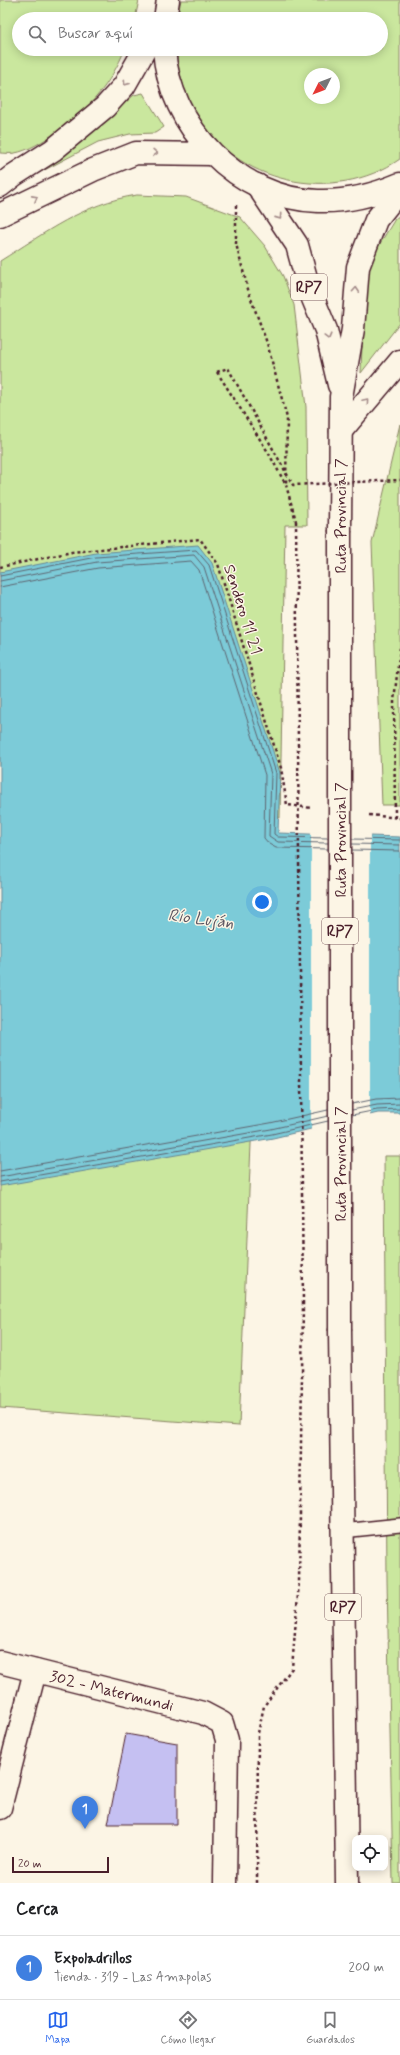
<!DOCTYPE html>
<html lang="es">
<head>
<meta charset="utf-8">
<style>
  body { margin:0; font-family:Mynerve,sans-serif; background:#f6f6f6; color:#202124 }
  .controls { position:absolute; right:12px; bottom:12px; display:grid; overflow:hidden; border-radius:8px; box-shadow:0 2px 10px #0003 }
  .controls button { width:36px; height:36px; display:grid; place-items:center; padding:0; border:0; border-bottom:1px solid #e0e0e0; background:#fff; color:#202124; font:20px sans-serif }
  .compass { position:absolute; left:304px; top:68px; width:36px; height:36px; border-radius:50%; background:#fff; box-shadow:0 2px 10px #0003; rotate:228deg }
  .scale { position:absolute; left:12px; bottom:10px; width:97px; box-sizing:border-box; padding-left:4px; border:2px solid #4a1f2b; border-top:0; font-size:11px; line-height:14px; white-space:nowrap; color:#4a1f2b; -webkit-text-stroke:3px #fcf5e5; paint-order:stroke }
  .you { position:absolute; left:262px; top:902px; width:14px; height:14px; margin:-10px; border:3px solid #fff; border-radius:50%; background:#1a73e8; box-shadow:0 0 0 6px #1a73e833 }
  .badge { display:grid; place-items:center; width:26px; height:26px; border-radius:50%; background:#2563eb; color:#fff; font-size:13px; font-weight:700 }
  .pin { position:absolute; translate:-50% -33px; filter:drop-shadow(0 1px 2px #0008) }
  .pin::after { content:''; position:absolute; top:21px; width:14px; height:12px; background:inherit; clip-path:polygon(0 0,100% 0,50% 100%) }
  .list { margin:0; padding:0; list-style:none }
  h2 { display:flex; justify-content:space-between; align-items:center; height:52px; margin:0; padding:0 16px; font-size:17px }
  h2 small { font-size:13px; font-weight:400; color:#757577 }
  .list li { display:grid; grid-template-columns:26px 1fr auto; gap:12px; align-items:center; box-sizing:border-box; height:64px; padding:0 16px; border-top:1px solid #e0e0e0 }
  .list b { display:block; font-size:15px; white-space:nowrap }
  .list p { margin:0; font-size:13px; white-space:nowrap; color:#757577 }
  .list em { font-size:13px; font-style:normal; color:#757577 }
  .icon { flex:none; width:22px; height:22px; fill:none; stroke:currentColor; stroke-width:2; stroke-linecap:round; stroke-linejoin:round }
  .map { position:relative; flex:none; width:400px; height:1883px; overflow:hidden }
  .search { position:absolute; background:#fff; box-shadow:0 2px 10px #0003; left:12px; right:12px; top:12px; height:44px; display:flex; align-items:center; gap:10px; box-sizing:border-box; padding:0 14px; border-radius:22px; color:#757577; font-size:15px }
  .sheet { height:116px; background:#fff }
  nav { display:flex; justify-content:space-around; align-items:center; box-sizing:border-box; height:56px; border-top:1px solid #e0e0e0; background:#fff; font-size:11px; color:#757577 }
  nav a { display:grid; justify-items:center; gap:2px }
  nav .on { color:#2563eb }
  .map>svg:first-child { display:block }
  .green { fill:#cae79e; stroke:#8a8364; fill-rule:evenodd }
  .water { fill:#7ccbd8; stroke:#688693 }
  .pier { fill:#fcf5e5 }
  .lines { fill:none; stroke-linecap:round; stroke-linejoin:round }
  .shore { stroke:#5e6470; stroke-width:1 }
  .building { fill:#c5c0f2; stroke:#4a1f2b }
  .service-casing { stroke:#4a1f2b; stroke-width:16 }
  .minor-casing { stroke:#4a1f2b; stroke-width:25 }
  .secondary-casing { stroke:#4a1f2b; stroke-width:25 }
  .primary-casing { stroke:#4a1f2b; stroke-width:25 }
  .path { stroke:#4a1f2b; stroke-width:2.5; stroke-dasharray:3 3; stroke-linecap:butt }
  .service { stroke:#fcf5e5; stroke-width:13 }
  .minor { stroke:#fcf5e5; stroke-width:22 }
  .secondary { stroke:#fcf5e5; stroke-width:22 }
  .primary { stroke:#fcf5e5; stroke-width:22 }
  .primary-bridge-casing { stroke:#4a1f2b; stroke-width:25; stroke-linecap:butt }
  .path-bridge { stroke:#4a1f2b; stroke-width:2.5; stroke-dasharray:3 3; stroke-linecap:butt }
  .primary-bridge { stroke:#fcf5e5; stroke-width:22 }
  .oneway { stroke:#a38a88 }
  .labels { text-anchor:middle; stroke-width:3; stroke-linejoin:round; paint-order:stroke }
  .shield { fill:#fcf5e5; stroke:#7f5f63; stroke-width:1 }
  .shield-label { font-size:15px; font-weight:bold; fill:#4a1f2b }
  .street-label { font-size:16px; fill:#4a1f2b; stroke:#fcf5e5 }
  .water-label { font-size:17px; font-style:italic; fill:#59535f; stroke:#fcf5e5 }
</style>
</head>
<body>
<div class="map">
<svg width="400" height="1883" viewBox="0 0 400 1883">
  <rect width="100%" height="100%" fill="#fcf5e5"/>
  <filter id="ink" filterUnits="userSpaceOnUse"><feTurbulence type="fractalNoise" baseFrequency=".025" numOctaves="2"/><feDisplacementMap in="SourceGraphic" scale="8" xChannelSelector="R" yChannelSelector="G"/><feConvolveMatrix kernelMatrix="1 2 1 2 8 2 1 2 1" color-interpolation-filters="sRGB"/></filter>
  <g filter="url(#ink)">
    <g class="green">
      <path d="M0,0H139L135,19H19V49H125C118,66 109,82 97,96C82,115 39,149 15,153C10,154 5,153 0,153Z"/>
      <path d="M181,0H400V159C334,205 234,184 195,112C184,92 178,72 176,49H381V19H177ZM310,74H334V98H310Z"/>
      <path d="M143,93L164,127L155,133L130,134L98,142L35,175L32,173L84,139L134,95Z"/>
      <path d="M137,195L186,197L240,217L265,246L283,276L294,305L306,407L307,525H285L280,818L109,791L0,766V261C45,233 84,203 137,195Z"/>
      <path d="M400,215V323L361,373L364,291L373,255L395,219Z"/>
      <path d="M400,424V805H382L372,543Z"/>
      <path d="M255,1050L239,1426L0,1408V1059Z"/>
      <path d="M384,1156H400V1883H393L387,1580Z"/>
    </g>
    <path class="water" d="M198,545L212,563L280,773L278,833L400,837V1113H378L273,1138L0,1186V572L96,553Z"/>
    <path class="pier" d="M311,832L370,834V1117L311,1131Z"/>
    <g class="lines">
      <g class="shore">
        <path d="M0,576L96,557L196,550L209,565L276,773L274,834L278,837L328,838"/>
        <path d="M0,581L97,562L194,555L204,567L271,774L269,836L278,842L328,843"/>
        <path d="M0,587L98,568L191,561L199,570L265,775L264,838L269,844L276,848L328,849"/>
        <path d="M352,839L400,840"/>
        <path d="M352,844L400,845"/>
        <path d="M352,850L400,851"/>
        <path d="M352,1104L376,1099L400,1098"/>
        <path d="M352,1110L377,1105L400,1104"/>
        <path d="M352,1115L377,1110L400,1109"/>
        <path d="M0,1171L270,1123L328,1110"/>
        <path d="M0,1177L271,1129L328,1116"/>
        <path d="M0,1182L272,1134L328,1121"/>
      </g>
    </g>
    <path class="building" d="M126,1734L177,1743V1824H108Z"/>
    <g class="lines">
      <g class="service-casing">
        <path id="service" d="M342,1531L400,1525"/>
      </g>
      <g class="minor-casing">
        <g id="minor">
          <path d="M0,1662L203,1713L222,1723L227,1740L225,1883"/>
          <path d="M0,1808L35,1671"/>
        </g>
      </g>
      <g class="secondary-casing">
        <g id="secondary">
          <path d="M0,186L14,175L53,150L105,107L124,86L145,49"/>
          <path d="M0,215L93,170L136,153L212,154"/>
        </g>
      </g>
      <g class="primary-casing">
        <g id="primary">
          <path d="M165,19L168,0"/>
          <path d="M164,49C169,127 238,199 318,201C347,202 374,195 400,184"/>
          <path d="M257,185L297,245L309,289L326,330L339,385"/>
          <path d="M341,431L400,361"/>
          <path d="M340,530L341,397L353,329L358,267L376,220L400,190"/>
          <path d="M340,1331L347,1883"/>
        </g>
      </g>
      <g class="path">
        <path d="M236,205V244L249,293L267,343L287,418L286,485"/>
        <path d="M217,372L268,452L286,485L296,521"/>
        <path d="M0,567L72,552L200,539L218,564L281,768L287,805L312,808"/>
        <path d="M369,815L400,818"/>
        <path d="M395,818L394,701L400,648"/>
        <path d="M257,1883L258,1733L264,1706L292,1668L299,1582L303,1304"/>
      </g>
      <use href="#service" class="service"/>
      <use href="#minor" class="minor"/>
      <use href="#secondary" class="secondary"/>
      <use href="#primary" class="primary"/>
      <g class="primary-bridge-casing">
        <path id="primary-bridge" d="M340,1331V530"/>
      </g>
      <g class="path-bridge">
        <path d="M217,372L228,368L293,485L400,480"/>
        <path d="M296,521L303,1304"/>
      </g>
      <use href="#primary-bridge" class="primary-bridge"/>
    </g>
    <defs><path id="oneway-chevron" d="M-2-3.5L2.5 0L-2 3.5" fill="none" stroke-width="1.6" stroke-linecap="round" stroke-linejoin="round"/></defs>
    <g class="oneway">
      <use href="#oneway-chevron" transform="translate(126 83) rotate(125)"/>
      <use href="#oneway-chevron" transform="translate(155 153) rotate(1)"/>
      <use href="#oneway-chevron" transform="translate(35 198) rotate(-28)"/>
      <use href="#oneway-chevron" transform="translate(279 217) rotate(55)"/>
      <use href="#oneway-chevron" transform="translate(356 290) rotate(-86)"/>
      <use href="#oneway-chevron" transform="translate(328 337) rotate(75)"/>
      <use href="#oneway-chevron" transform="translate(366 401) rotate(-50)"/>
    </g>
  </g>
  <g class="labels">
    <g class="shield">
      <rect x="291" y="274" width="36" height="26" rx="3"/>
      <rect x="322" y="918" width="36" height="26" rx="3"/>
      <rect x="325" y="1594" width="36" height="26" rx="3"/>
    </g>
    <g class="shield-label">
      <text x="309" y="292">RP7</text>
      <text x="340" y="936">RP7</text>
      <text x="343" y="1612">RP7</text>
    </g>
    <g class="street-label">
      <text transform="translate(340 516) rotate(-90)" y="6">Ruta Provincial 7</text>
      <text transform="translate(244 609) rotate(72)" y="6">Sendero 11 21</text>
      <text transform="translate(340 840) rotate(-90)" y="6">Ruta Provincial 7</text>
      <text transform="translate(340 1164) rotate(-90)" y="6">Ruta Provincial 7</text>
      <text transform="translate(112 1690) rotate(14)" y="6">302 - Matermundi</text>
    </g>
    <g class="water-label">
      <text transform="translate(201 918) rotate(7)" y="6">Río Luján</text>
    </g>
  </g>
</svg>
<div class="controls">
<button><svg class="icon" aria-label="locate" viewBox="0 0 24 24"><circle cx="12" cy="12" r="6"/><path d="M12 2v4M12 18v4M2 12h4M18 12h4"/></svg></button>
</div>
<svg class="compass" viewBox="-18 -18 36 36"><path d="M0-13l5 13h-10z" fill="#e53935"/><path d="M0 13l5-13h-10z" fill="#757577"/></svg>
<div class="scale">20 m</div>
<div class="you"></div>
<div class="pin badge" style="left:85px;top:1829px;background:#3f7fe0">1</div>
<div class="search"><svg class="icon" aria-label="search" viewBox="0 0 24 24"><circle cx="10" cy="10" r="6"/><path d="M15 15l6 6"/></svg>Buscar aquí</div>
</div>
<section class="sheet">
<h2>Cerca<small></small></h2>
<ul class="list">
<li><span class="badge" style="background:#3f7fe0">1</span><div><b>Expoladrillos</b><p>Tienda · 319 - Las Amapolas</p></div><em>200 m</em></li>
</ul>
</section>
<nav>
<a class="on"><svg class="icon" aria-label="map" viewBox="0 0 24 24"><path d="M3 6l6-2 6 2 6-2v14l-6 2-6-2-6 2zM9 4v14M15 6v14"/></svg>Mapa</a>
<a><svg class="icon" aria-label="directions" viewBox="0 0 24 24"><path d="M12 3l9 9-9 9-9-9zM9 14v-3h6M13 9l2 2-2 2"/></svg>Cómo llegar</a>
<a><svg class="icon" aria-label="saved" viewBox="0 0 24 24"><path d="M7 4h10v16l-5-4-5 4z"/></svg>Guardados</a>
</nav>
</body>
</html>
